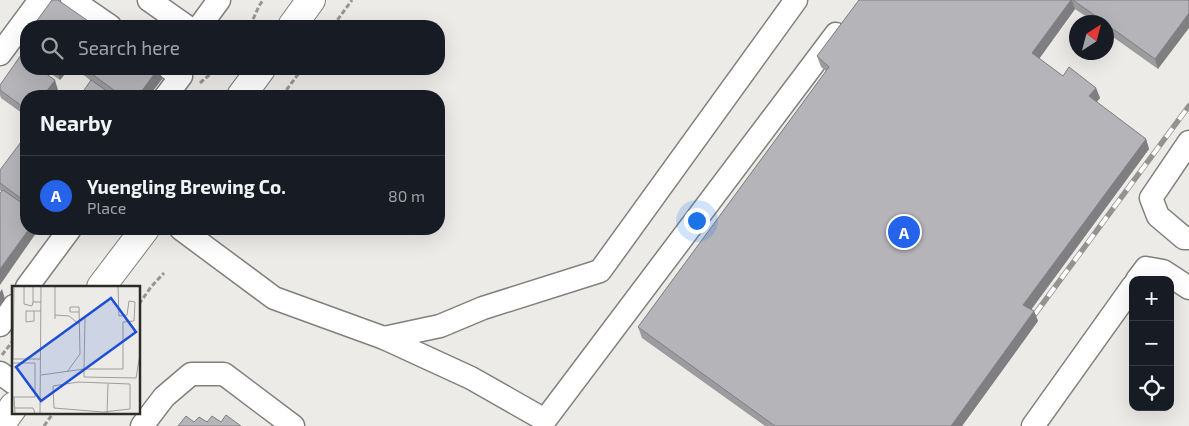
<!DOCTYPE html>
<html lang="en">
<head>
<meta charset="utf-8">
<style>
  body { margin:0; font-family:"Exo 2",sans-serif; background:#20242c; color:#f1f3f6 }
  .controls { position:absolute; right:15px; bottom:15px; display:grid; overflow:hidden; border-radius:10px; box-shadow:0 5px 20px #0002 }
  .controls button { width:45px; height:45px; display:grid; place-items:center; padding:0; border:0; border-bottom:1px solid #363941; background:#171b24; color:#f1f3f6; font:25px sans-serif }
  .compass { position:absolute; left:1069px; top:15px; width:45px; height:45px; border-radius:50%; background:#171b24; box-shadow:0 5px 20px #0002; rotate:36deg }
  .you { position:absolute; left:696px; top:220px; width:18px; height:18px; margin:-12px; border:4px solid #fff; border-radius:50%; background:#1a73e8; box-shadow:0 0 0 8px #1a73e833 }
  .badge { display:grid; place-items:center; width:32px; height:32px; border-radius:50%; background:#2563eb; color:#fff; font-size:16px; font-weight:700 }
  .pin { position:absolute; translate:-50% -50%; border:2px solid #fff; box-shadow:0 1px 5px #0006 }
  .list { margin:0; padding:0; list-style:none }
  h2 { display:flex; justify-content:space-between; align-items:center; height:65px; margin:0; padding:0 20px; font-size:21px }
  h2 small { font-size:16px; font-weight:400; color:#9ea1a6 }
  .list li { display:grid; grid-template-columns:32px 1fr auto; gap:15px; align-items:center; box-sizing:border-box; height:80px; padding:0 20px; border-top:1px solid #363941 }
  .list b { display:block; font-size:19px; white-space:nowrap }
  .list p { margin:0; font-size:16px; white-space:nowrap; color:#9ea1a6 }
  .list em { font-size:16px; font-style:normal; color:#9ea1a6 }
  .icon { flex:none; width:28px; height:28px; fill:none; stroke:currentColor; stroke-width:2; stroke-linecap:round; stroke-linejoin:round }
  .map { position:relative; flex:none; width:1189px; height:426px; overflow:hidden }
  .search { position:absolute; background:#171b24; box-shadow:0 5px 20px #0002; left:20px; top:20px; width:425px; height:55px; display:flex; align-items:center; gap:12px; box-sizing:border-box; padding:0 18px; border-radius:20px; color:#9ea1a6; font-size:19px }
  .panel { position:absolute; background:#171b24; box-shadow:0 5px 20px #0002; left:20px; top:90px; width:425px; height:145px; border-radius:20px }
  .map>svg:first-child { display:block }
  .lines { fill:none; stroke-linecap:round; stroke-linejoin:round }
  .minor-casing { stroke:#81807c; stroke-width:25 }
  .major-casing { stroke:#81807c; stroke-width:30 }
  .path { stroke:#969592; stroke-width:3; stroke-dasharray:5 2.5; stroke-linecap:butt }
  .minor { stroke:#fff; stroke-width:22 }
  .major { stroke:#fff; stroke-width:28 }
  .rail-casing { stroke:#949390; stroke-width:5.5 }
  .rail { stroke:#fff; stroke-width:4; stroke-dasharray:11; stroke-linecap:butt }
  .wall { fill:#9c9c9f }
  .shaded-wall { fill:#7f7f82 }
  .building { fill:#b5b5b9; stroke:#7f7f82 }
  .inset-road { fill:none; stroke:#9f9e9b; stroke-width:1 }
  .view { fill:#1d4ed8; fill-opacity:0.15; stroke:#1d4ed8; stroke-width:2.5 }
  .inset-edge { fill:none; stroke:#2b2b29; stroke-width:2.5 }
</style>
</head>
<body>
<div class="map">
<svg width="1189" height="426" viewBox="0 0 1189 426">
  <rect width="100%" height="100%" fill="#edebe7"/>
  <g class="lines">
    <g class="minor-casing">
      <g id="minor">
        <path d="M72,0L110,26"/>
        <path d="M149,0L186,26"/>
        <path d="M200,26L219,0"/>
        <path d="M0,54L40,0"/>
        <path d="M166,96L181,76L170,69"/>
        <path d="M1189,142L1151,198L1158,216L1184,238H1189"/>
        <path d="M181,229L274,298L384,338L471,378L545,420L836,34"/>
        <path d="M1137,280L1146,268L1163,271L1189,288"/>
        <path d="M27,287L70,229"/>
        <path d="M0,325L14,306"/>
        <path d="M384,338L440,326L483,308L600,271L796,0"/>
        <path d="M0,373L14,383"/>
        <path d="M142,426L164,397L191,374H224L293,426"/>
        <path d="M1033,426L1133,286"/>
      </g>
    </g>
    <g class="major-casing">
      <g id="major">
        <path d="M292,26L311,0"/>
        <path d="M241,96L261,69"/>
        <path d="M101,287L145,229"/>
        <path d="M0,425L14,406"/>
      </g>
    </g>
    <g class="path">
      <path d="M250,26L259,6L263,0"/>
      <path d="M333,26L352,0"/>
      <path d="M200,83L216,69"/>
      <path d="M282,96L302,69"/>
      <path d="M139,304L151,287L164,273"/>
      <path d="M2,355L12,342"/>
      <path d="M44,426L54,412"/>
    </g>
    <use href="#minor" class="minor"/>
    <use href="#major" class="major"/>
    <g class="rail-casing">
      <path id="rail" d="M1035,314L1189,106"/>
    </g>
    <use href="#rail" class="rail"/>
  </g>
  <g class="wall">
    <path d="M859,0H1189L1158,69L1106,32V22H1094L1075,9L1039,59L1063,76L1096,88L1100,98L1097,102L1146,139L1149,149L1031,310L1034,311L1038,321L962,426H765L642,338L638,327L826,71L821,67L817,56Z"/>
    <path d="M26,36V56L24,54L20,44Z"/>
    <path d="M44,69H69L60,80Z"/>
    <path d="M78,69H158L162,79L149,96H80L91,81L79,71Z"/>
    <path d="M0,85L58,90L26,96V116L1,98L0,95Z"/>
    <path d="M26,146V229L0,190V170Z"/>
  </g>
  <g class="shaded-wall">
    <path d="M1071,0H1072L1075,9L1036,63L1032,53Z"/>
    <path d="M1189,13V28L1158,69L1155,59Z"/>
    <path d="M58,69H69L60,80L57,70Z"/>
    <path d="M158,69L162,79L149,96H138Z"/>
    <path d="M55,80L58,90L54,96H43Z"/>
    <path d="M1096,88L1100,98L1093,106L1089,96Z"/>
    <path d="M1146,139L1149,149L1027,315L1023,305Z"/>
    <path d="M29,229H39L0,285V269Z"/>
    <path d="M2,289L5,299L0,307V292Z"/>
    <path d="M1034,311L1038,321L962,426H951Z"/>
  </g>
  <g class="building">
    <path d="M52,0H58L91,23L88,26H33Z"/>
    <path d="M859,0H1071L1032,53L1063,76L1069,67L1096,88L1089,96L1146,139L1023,305L1034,311L951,426H775L638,327L829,67L817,56Z"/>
    <path d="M1073,0H1189V13L1155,59L1106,24V22H1104Z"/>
    <path d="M26,36V49L20,44Z"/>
    <path d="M21,55L26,59V69H39L55,80L43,96H26V109L0,90V85Z"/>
    <path d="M85,69H158L138,96H122Z"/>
    <path d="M91,80L114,96H80Z"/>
    <path d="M21,142L26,146V202L0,183V170Z"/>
    <path d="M3,190L26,206V229H29L0,269V193Z"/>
    <path d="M226,415L241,426H178L186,416L194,422L199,417L207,422L212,416L221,422Z"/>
  </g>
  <g transform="translate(12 286)">
    <rect width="128" height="128" fill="#edebe7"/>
    <path class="inset-road" d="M12,0V18L20,20L21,16M21,0V16H29M43,0V33M106,0L107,30L115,29L117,15L123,16L122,35L111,36V83H72V91L124,92L128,68M22,25V35L14,36V25H29M43,29L57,30L67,38M1,73L2,0M1,73H29M0,77H23V111M55,86L68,68L67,21H58V26H67M29,89L72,83L73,32M66,96L118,98V123L91,126L42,122L41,100ZM0,111H23M2,111L3,127M3,122H21L23,127M28,127L29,0M95,127L96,98"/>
    <path class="view" d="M99,12L124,46L29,115L4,81Z"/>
    <rect width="128" height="128" class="inset-edge"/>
  </g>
</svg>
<div class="controls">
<button>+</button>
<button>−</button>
<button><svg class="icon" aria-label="locate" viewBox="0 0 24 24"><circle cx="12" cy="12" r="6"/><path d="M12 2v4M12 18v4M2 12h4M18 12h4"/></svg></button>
</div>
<svg class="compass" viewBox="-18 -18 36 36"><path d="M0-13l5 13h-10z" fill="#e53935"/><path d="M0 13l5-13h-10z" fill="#9ea1a6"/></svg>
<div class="you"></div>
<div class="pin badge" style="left:904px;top:232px">A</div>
<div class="search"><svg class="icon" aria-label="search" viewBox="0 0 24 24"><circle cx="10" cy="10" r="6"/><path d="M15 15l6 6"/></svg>Search here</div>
<section class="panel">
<h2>Nearby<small></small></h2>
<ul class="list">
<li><span class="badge">A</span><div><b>Yuengling Brewing Co.</b><p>Place</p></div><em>80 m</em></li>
</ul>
</section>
</div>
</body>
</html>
